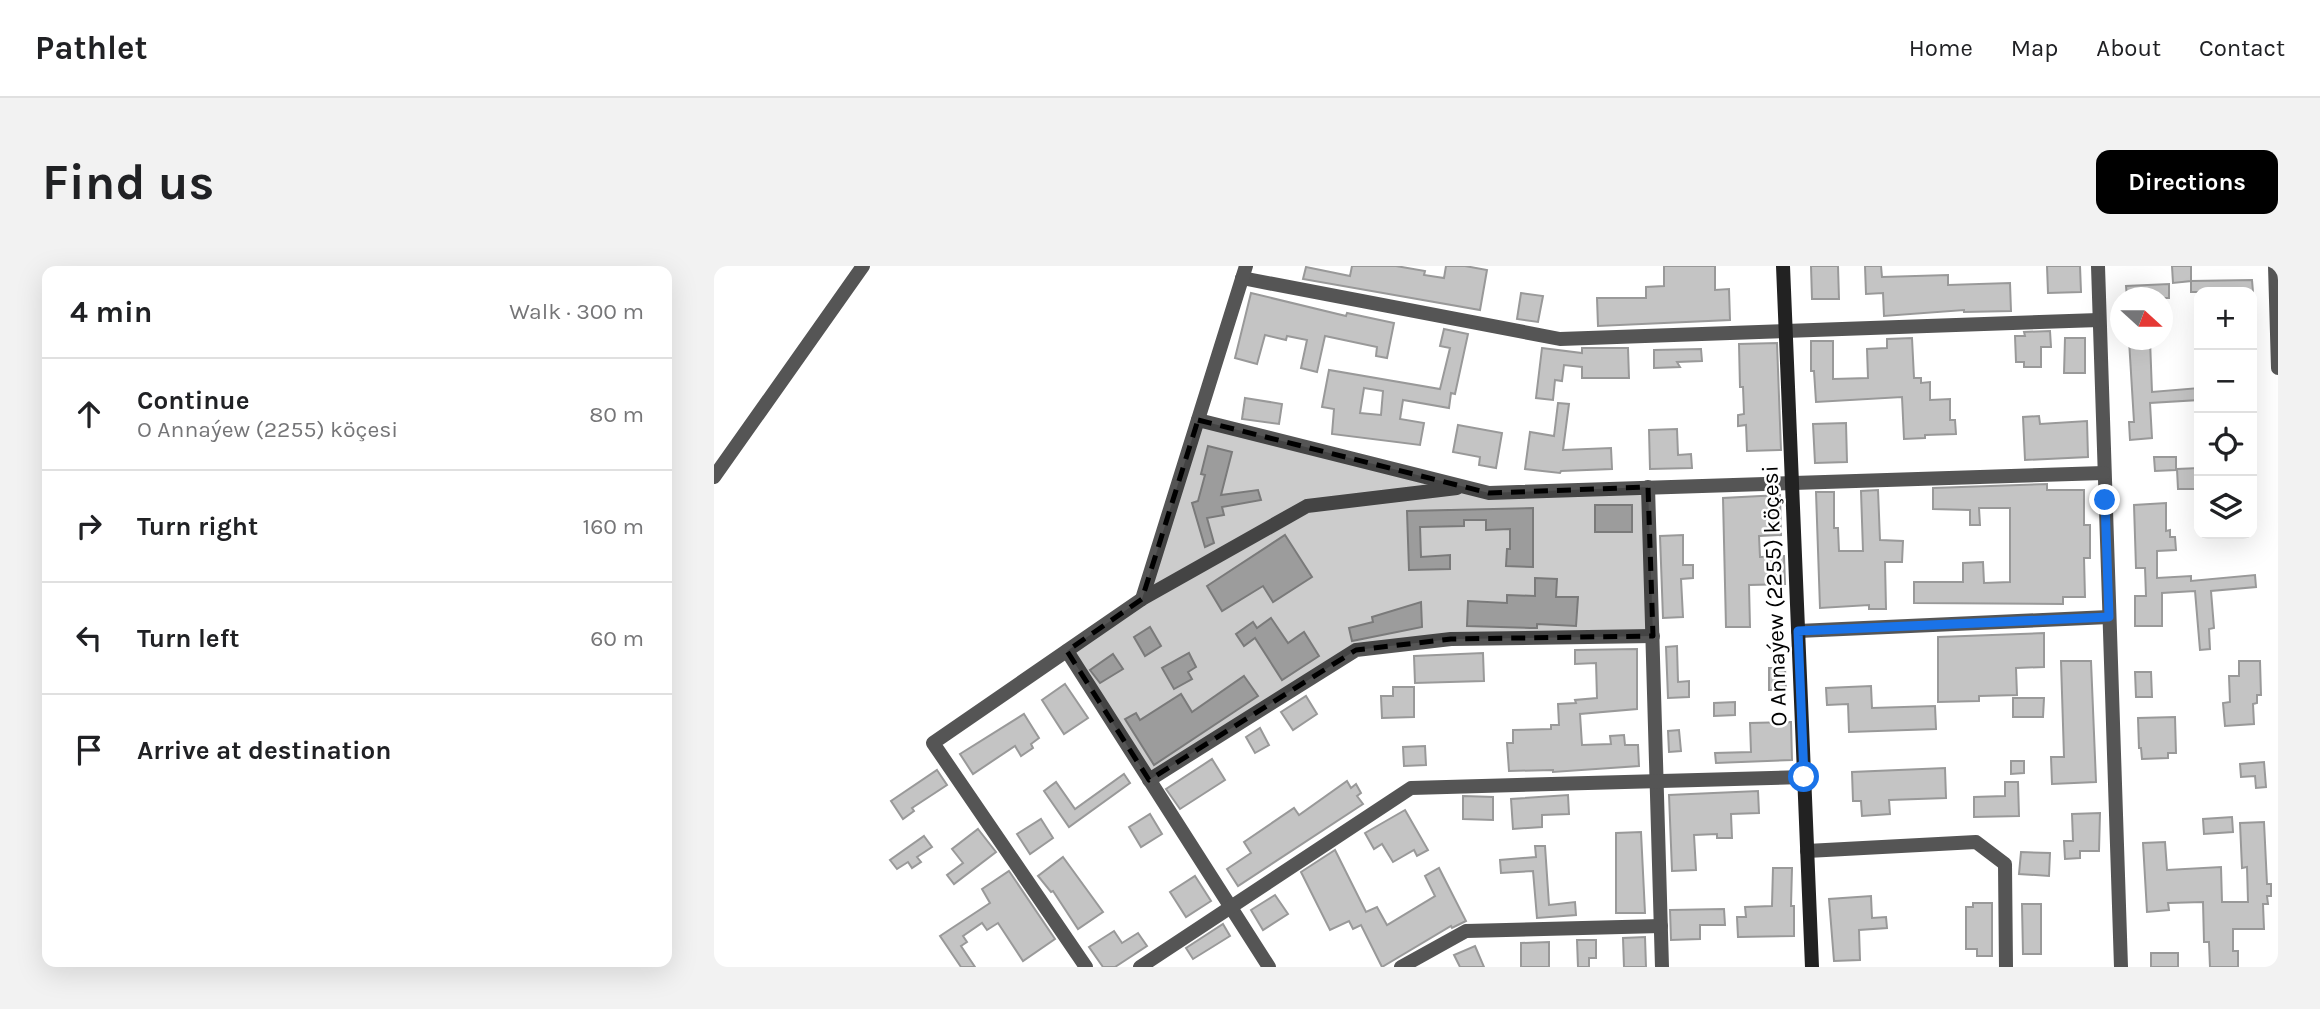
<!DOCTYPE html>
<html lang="en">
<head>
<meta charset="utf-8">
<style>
  body { margin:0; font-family:Karla,sans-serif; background:#f2f2f2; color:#202124 }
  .controls { position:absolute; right:21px; top:21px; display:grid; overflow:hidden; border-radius:14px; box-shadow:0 7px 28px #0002 }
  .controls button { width:63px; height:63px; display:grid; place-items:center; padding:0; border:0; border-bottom:2px solid #e0e0e0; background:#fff; color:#202124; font:35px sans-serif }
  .compass { position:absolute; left:1396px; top:21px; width:63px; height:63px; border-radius:50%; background:#fff; box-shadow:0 7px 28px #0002; rotate:111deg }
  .stop { position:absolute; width:21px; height:21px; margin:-16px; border:5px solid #1a73e8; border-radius:50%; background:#fff }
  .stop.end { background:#1a73e8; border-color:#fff; box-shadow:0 2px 7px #0008 }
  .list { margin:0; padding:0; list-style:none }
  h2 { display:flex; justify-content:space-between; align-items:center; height:91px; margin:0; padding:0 28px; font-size:30px }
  h2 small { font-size:23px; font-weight:400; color:#757577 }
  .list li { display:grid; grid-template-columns:46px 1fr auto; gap:21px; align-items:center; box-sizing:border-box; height:112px; padding:0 28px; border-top:2px solid #e0e0e0 }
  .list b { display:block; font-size:26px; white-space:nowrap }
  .list p { margin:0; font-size:23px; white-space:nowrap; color:#757577 }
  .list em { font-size:23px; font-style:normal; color:#757577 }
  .icon { flex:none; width:38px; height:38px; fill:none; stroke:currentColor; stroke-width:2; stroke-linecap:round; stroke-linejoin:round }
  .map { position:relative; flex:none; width:1564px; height:701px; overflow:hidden; border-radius:14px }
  header { display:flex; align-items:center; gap:42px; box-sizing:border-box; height:98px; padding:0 35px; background:#fff; border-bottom:2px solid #e0e0e0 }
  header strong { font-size:33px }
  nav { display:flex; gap:38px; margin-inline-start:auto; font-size:24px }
  .intro { display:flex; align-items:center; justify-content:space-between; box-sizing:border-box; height:168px; padding:0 42px }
  h1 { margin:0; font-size:49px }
  .button { padding:18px 32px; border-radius:14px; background:#000; color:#fff; font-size:24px; font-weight:700 }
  main { display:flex; gap:42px; padding:0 42px }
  aside { flex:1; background:#fff; border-radius:14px; box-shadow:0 7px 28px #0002 }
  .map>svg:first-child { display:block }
  .building { fill:#c4c4c4; stroke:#999; stroke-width:2; fill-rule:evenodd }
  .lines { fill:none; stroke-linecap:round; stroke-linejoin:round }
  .street { stroke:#555; stroke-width:14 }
  .secondary { stroke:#222; stroke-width:14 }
  .route { stroke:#1a73e8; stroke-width:9 }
  .marked { fill:#000; fill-opacity:0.2; stroke:#000; stroke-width:5; stroke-dasharray:14 9; stroke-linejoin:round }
  .labels { text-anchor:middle; stroke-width:5; stroke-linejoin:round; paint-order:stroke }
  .street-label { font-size:23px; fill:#000; stroke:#fff }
</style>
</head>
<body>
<header>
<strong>Pathlet</strong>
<nav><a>Home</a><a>Map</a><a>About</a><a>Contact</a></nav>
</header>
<div class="intro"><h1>Find us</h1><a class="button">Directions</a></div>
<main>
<aside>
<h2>4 min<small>Walk · 300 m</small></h2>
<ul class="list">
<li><svg class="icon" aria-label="ahead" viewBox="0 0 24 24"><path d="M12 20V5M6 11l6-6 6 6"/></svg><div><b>Continue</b><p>O Annaýew (2255) köçesi</p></div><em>80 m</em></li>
<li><svg class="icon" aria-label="right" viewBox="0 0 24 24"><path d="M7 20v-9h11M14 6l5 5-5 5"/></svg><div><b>Turn right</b></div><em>160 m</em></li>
<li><svg class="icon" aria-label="left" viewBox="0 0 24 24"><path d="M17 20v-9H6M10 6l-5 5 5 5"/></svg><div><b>Turn left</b></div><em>60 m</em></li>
<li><svg class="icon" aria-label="arrive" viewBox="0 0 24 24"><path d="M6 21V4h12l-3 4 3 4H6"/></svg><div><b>Arrive at destination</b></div></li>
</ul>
</aside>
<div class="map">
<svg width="1564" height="701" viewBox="0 0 1564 701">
  <rect width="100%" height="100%" fill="#fff"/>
  <g class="building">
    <path d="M638,0H682L711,5L710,9L730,12L732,0H751L773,4L766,44L589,13L592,1L636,10Z"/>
    <path d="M950,0H1001V24L1015,23L1016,54L884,60L883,32H932V21L950,20Z"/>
    <path d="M1097,0H1124L1125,33H1098Z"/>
    <path d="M1151,0H1167L1168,11L1234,9V19L1296,17L1297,45L1250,46V44L1170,50L1169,27L1152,28Z"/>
    <path d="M1333,0H1366L1367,26L1334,27Z"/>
    <path d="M1458,0H1477V15L1459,17Z"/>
    <path d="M1538,14L1539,26H1477V15Z"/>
    <path d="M1455,18V32H1413L1412,20Z"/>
    <path d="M537,27L632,50L633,47L680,57L673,92L662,90L663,81L611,70L603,106L587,102L593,74L573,70L572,74L551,69L543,98L521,92Z"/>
    <path d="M807,27L829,30L824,56L803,53Z"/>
    <path d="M730,63L754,68L741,128L737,127L735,142L689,134L686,153L710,157L706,179L618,168L620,143L608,141L615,104L726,123L736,82L726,80ZM650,122L669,125L667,149L646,147Z"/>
    <path d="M1336,65L1337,81H1327V101H1310V96H1302L1301,70H1311L1310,66Z"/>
    <path d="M1198,72L1200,112H1207V117L1216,116V134L1236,133V154H1241L1242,168L1211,169V172L1190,173L1188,131L1102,136L1100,105H1097V75H1119V113L1154,112L1153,83L1173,82V73Z"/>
    <path d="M1351,72H1371V107H1350Z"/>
    <path d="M1415,74H1436L1438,126L1485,122V134L1436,137L1438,172L1416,174L1415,156H1420Z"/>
    <path d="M1063,77L1067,184L1033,185L1032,159L1024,160V149L1030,148L1029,121H1026L1025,78Z"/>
    <path d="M828,82L868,87V82H914L915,112H868V101L850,99L848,115L841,114L839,134L822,132Z"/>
    <path d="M987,83L988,95L963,96L966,101L940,102V84Z"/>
    <path d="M531,132L568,138L565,158L528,153Z"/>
    <path d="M844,137L855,138L849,184L897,182L898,203L847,205L846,207L811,203L816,166L840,170Z"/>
    <path d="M1325,150L1326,158L1373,155L1374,191L1311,194L1309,151Z"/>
    <path d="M1132,157L1133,196L1101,197L1099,158Z"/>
    <path d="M744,159L788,167L782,202L765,199L766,191L739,186Z"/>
    <path d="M963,163L964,189L977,188L978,202L936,203L935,164Z"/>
    <path d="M494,180L518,186L507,229L544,224L547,234L508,241L510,249L493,252L500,277L491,281L478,237L484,235L491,209L487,208Z"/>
    <path d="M1440,191H1462V204L1441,205Z"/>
    <path d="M1485,202V223H1464L1463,203Z"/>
    <path d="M1333,218V224H1370V259H1376V292H1370L1371,331H1349V338L1200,337V316H1249V297L1269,296L1270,317L1296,316V242H1265L1266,259H1256V244L1219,243V222Z"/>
    <path d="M1164,224L1166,274L1189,275L1188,296H1171L1172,343H1155V339L1106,342L1102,226H1120V262H1124L1125,285H1149L1147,225Z"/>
    <path d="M1066,229L1067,269L1045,270L1046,291L1070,290L1071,318L1035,319L1036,361H1012L1009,232Z"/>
    <path d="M1452,237V265L1456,264V271H1461L1462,284L1443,285V312L1477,310V315L1541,309L1542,321L1497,325L1500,362L1495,363L1496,383L1486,384L1481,325L1448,327V360H1421V330H1432L1431,302H1422L1420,239Z"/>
    <rect x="881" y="239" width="37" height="27"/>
    <path d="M819,242V301L792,300L793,283H796V263L772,264V254H750V260L706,261L707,291L736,289V303L695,304L693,245Z"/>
    <path d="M571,269L598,311L559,336L549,320L508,345L493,320Z"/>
    <path d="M969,269V299H979V312L967,313L969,351L949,352L946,270Z"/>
    <path d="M821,312L843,313L842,331H864L862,360L823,358V362H816L753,360L754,335L793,337V329L821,330Z"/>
    <path d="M707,336L708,361L638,375L635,362L659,356L658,351Z"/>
    <path d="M557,352L574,377L590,366L605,390L568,414L541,372L530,380L522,368L539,356L543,362Z"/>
    <path d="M436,361L447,380L431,390L420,371Z"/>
    <path d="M1330,367V401L1302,402L1303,429L1265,430V435L1224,436V371Z"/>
    <path d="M963,380L964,416L975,415V431L954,432L952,381Z"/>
    <path d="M923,383V443L866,448L868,479L897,478L896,470L910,469L911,479H924L925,500L839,506V504L795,505L793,477H799V464L837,463V459H845L844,438L862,437L861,434L883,432L882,397L861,398V384Z"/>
    <path d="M475,387L482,401L474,406L478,413L460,423L448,402Z"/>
    <path d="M769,387L770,415L701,417L700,390Z"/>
    <path d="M399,388L409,403L386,417L376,404Z"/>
    <path d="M1347,395H1377L1382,516L1338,518L1337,491H1350Z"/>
    <path d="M1525,395H1546L1547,429H1543V437L1539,438L1540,458L1511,460L1509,437L1516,436L1515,410H1525Z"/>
    <path d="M1055,402H1071L1072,424H1055Z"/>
    <path d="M1421,406H1437L1438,431H1422Z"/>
    <path d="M530,410L544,430L440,499L411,453L422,447L426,454L467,428L478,446Z"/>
    <path d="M351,418L374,452L350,468L328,434Z"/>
    <path d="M1157,420L1158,442L1221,440L1222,463L1135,466L1134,438L1113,439L1112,422Z"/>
    <path d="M679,421H700V451L668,452L667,430H679Z"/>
    <path d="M592,430L603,448L579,464L567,446Z"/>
    <path d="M1299,432H1330L1329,451H1299Z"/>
    <path d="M1021,436V449L1000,450V437Z"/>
    <path d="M310,448L325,472L317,478L319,482L307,490L301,480L259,508L246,488Z"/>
    <path d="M1461,451L1462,487H1454V492L1428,493L1427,482H1425L1424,452Z"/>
    <path d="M1077,456L1078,494L1002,497L1001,487L1037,486L1036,457Z"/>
    <path d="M546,462L555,479L541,487L532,471Z"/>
    <path d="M965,464L967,485L955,486L954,465Z"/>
    <path d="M711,480L712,499L690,500L689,481Z"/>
    <path d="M498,493L511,514L466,543L452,523Z"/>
    <path d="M1297,495H1310V507L1297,508Z"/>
    <path d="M1550,496L1552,521L1542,522L1541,510L1527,511L1526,498Z"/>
    <path d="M1231,502L1232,532L1175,534L1176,548L1148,550L1147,535H1139L1138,506Z"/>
    <path d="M223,504L233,519L198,542L200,545L189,553L177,535Z"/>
    <path d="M410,508L416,517L355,561L330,525L342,516L361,543Z"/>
    <path d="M633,515L637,522L642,518L647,527L643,530L649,538L524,620L513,603L537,587L530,576L580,542L585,549Z"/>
    <path d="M1291,516H1304L1305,550L1260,551V531L1291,530Z"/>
    <path d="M1044,525L1045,547L1017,548L1018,572H1003V568L980,569L982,604L958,605L955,529Z"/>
    <path d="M854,529L855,548L828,549V561L799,563L797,533Z"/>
    <path d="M749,530L779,531V554L749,553Z"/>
    <path d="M691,544L714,584L703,590L700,584L679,596L668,578L660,583L651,567Z"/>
    <path d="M1386,547L1385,585H1366V592L1351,593L1350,575H1359L1358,548Z"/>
    <path d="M436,548L448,568L427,581L415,561Z"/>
    <path d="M1518,551L1519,566L1490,568L1489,553Z"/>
    <path d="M327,553L339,572L316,588L303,568Z"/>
    <path d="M1550,556L1553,618H1557V630H1553L1554,638H1549L1550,663H1519V685H1524V701H1496L1495,676H1490L1489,636L1454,637L1455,644L1433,646L1429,577L1451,576L1453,604L1507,601L1508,636H1534L1533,601L1528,602L1526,557Z"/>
    <path d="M264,563L282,586L240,618L233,609L249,597L238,583Z"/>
    <path d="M927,566L931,647H902V567Z"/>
    <path d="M210,570L218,581L203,591L207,596L198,602L194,596L183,603L176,594Z"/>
    <path d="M821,580H831L835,639L861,636L862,649L823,652L819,605L787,607L786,594L822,591Z"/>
    <path d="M621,584L652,646L663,641L673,659L721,630L711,610L725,602L752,655L738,662L737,660L668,701L647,659L639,663L635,655L616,664L587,606Z"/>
    <path d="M1307,586L1336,587L1335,610L1305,608Z"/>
    <path d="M349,591L389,646L364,663L339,625L337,626L324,610Z"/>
    <path d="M1059,602H1078L1077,640H1080V670L1024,671L1023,651H1032L1031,641L1058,640Z"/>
    <path d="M295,605L341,673L309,695L284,657L273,664L268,657L249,670L253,676L247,680L261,701H247L226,670L276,637L268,623Z"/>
    <path d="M481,610L497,635L472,651L456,626Z"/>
    <path d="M561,629L574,648L549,664L537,644Z"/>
    <path d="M1157,630L1158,652L1172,651L1173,662L1145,664L1146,694L1120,695L1115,633Z"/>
    <path d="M1259,637H1278V690H1263V683H1252V641H1259Z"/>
    <path d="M1308,638H1327V688H1309Z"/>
    <path d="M1010,643L1011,659H986V673L957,674L956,644Z"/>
    <path d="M509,658L516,670L479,693L472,682Z"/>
    <path d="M400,665L408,677L424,667L433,680L401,701H389L375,681Z"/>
    <path d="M931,671L932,701H910L909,672Z"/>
    <path d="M863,674H882V692H875V701H864Z"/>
    <path d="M835,676V701H807V677Z"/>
    <path d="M761,680L770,701H746L740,689Z"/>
    <rect x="1437" y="687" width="27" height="14"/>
  </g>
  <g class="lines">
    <g class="street">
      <path d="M1384,0L1407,701"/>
      <path d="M1561,0L1564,102"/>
      <path d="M528,12L846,73L1385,54"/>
      <path d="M484,154L775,227L1390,207"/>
      <path d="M0,211L149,0"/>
      <path d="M934,221L948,701"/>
      <path d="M428,333L532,0"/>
      <path d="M1084,365L1395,351"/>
      <path d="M353,385L555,701"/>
      <path d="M435,514L642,384L737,373L939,370"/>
      <path d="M1093,585L1262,576L1291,598L1292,701"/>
      <path d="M372,701L219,477L428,333L593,240L743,222"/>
      <path d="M426,701L697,522L1090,511"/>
      <path d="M687,701L752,665L947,660"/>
    </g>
    <path class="secondary" d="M1069,0L1098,701"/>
  </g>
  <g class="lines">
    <path class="route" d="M1090,511L1084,365L1395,351L1391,234"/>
  </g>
  <path class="marked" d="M484,154L775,227L934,221L939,370L737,373L642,384L435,514L353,385L428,333Z"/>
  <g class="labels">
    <g class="street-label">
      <text transform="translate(1060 330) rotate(-92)" y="8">O Annaýew (2255) köçesi</text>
    </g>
  </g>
</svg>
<div class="controls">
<button>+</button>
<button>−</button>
<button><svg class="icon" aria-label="locate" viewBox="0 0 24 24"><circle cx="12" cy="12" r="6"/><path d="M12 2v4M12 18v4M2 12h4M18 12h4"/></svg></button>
<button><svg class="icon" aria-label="layers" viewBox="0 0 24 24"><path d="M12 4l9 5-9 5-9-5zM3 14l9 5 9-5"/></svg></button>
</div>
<svg class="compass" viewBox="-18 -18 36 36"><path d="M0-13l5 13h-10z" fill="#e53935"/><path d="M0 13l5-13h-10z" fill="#757577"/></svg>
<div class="stop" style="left:1090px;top:511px"></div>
<div class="stop end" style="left:1391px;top:234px"></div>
</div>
</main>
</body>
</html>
